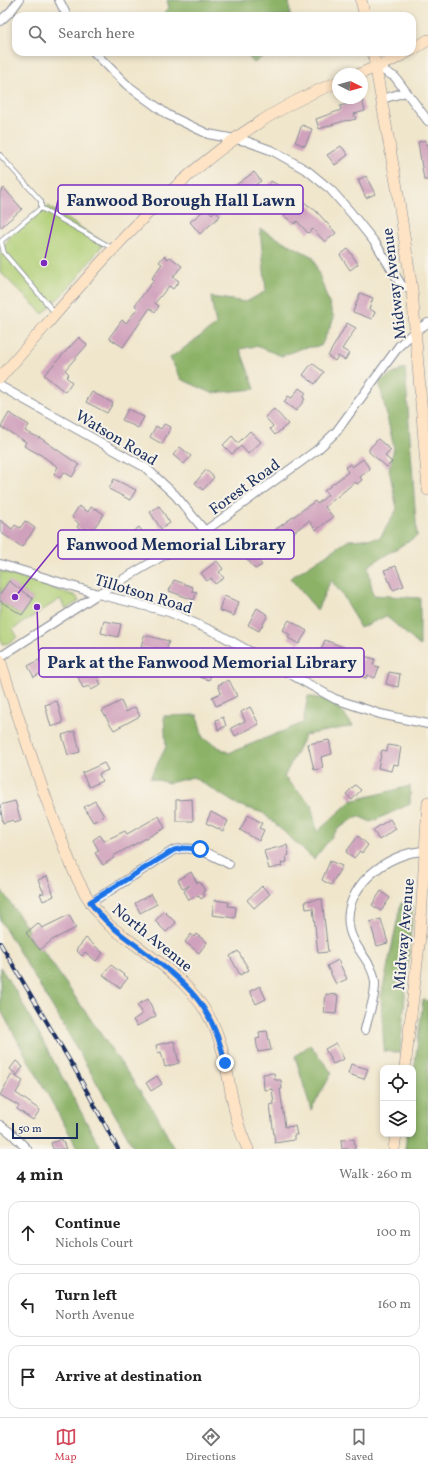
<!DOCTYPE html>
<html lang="en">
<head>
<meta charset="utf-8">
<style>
  body { margin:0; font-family:Vollkorn,serif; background:#f2f2f2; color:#222 }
  .controls { position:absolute; right:12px; bottom:12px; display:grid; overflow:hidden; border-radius:8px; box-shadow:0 2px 6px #0003 }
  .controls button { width:36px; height:36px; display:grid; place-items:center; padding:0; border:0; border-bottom:1px solid #e0e0e0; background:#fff; color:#222; font:20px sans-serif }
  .compass { position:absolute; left:332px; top:68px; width:36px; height:36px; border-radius:50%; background:#fff; box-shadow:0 2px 6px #0003; rotate:95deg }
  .scale { position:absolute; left:12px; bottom:10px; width:66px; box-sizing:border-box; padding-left:4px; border:2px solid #1b2f5e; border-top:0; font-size:11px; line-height:14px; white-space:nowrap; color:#1b2f5e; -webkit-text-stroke:3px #f7f3e8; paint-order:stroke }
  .stop { position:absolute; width:12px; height:12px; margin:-9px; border:3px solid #1a73e8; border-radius:50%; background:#fff }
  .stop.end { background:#1a73e8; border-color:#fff; box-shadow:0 1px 4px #0008 }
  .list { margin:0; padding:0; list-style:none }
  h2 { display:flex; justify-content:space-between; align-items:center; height:52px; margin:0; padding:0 16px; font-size:17px }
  h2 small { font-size:13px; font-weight:400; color:#767676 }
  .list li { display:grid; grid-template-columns:26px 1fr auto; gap:12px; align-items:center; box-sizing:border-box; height:64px; margin:0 8px 8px; padding:0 8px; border:1px solid #e0e0e0; border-radius:12px }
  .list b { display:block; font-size:15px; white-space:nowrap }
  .list p { margin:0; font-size:13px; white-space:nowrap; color:#767676 }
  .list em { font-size:13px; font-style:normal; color:#767676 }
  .icon { flex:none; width:22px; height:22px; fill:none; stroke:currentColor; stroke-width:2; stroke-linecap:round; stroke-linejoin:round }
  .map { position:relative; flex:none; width:428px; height:1149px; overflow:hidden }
  .search { position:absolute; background:#fff; box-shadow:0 2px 6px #0003; left:12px; right:12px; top:12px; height:44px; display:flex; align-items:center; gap:10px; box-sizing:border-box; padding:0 14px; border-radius:12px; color:#767676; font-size:15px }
  .sheet { height:268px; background:#fff }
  nav { display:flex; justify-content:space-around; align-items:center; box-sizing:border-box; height:56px; border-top:1px solid #e0e0e0; background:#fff; font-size:11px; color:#767676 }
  nav a { display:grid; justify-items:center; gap:2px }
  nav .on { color:#d1495b }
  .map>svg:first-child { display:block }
  .green { fill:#b0cf77; stroke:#667f6a }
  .forest { fill:#8cb268; stroke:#547063 }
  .building { fill:#d0a1bc }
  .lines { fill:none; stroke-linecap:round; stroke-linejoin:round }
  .lane-casing { stroke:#868a95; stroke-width:5.5 }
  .street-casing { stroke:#868a95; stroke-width:10 }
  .secondary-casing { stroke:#868a95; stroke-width:12 }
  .lane { stroke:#fff; stroke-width:4 }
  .street { stroke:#fff; stroke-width:8 }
  .secondary { stroke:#fee4c5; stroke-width:11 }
  .rail-casing { stroke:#1b2f5e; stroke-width:4 }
  .rail { stroke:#f7f3e8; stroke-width:2.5; stroke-dasharray:8; stroke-linecap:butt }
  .route { stroke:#1a73e8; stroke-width:5 }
  .labels { text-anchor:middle; stroke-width:4; stroke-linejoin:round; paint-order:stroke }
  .street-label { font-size:16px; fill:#1b2f5e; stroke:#f7f3e8 }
  .leader { fill:none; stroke:#7b2cbf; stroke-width:1.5 }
  .callout-dot { fill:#7b2cbf; stroke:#f7f3e8; stroke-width:1.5 }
  .callout { fill:#f7f3e8; stroke:#7b2cbf; stroke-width:1.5 }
  .callout-label { font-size:17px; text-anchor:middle; font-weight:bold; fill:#1b2f5e }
</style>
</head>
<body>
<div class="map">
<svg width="428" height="1149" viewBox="0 0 428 1149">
  <rect width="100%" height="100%" fill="#f7f3e8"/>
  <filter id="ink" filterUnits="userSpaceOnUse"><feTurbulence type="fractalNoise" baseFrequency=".025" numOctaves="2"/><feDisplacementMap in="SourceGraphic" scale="8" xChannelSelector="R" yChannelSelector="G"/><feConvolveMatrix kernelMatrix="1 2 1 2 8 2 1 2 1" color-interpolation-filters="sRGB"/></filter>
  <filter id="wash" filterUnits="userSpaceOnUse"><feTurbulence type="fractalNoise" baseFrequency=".012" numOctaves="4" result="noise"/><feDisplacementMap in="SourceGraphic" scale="16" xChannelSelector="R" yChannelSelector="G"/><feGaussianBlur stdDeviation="0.9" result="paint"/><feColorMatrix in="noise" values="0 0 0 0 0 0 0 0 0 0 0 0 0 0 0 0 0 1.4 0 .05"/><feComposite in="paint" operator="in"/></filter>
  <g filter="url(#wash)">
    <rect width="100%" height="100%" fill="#f0e6cc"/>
    <g class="green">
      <path d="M48,206L104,243L74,282L43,314L0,272V255L10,236Z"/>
      <path d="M0,571L76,596L79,601L66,609L60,599L13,629L17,636C14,642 10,643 3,644L0,639V601L21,615L33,599L9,582L0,594Z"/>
    </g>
    <g class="forest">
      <path d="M167,0H289L290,16H161L169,8Z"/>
      <path d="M244,52H269L254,63Z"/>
      <path d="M260,229L313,257L334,318L321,346L302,348L282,356L256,346L240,349L255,389L212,393L181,379L170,358L216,325L211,297L246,302L266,291Z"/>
      <path d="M405,368L417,536L368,566L373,595L420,598V646L386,616L360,628L344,597L331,580L317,610L290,578L349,540L380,538L397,509L389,469L394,448L379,381Z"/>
      <path d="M308,696L335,702L353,726L305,735L284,777L311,804L317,832L351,801L410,786V804L371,822L358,816L338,829L314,859L263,813L238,805L193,777L169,783L150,778L166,747L164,716L197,715L203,738L229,753L303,723Z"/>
      <path d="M0,888L158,1117L174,1149H135L58,1016L0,920Z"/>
      <path d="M401,903L413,905L400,1053L384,1051L381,997Z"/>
      <path d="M0,967L15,990L101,1149H78L0,1009Z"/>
      <path d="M423,1000L428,1001V1149H405L407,1134H413V1080Z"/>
      <path d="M310,1045L332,1073L311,1110L295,1056Z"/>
    </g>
    <g id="blocks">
      <g class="building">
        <path d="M362,100L365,111L354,114L356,119L347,121V120L319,129L316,119L341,110L340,106Z"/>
        <path d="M302,125L312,129L305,146L295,142Z"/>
        <path d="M426,140V145L428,144V180H424L418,142Z"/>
        <path d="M341,146L348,155L335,165L327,155Z"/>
        <path d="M254,172L261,181L240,195L242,198L233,204L225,193Z"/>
        <path d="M366,176L375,194L366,198L358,180Z"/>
        <path d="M271,181L285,189L279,200L265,192Z"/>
        <path d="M4,188L22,209L0,228V192Z"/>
        <path d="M297,197L316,211L336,233L325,242L313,229L308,233L297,221L295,224L284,216Z"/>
        <path d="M207,208L212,214L215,211L220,216L200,234L190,222Z"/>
        <path d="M348,249L358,264L350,270L340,255Z"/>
        <path d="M164,256L168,259L170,257L182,266L173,277L179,281L173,289L169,286L155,303L159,306L155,312L150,308L123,347L109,338L122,320L126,323L138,308L135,305L154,280L152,278L162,264L159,262Z"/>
        <path d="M360,293L373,298L369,309L375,312L372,319L353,312Z"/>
        <path d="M347,323L356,328L342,349L349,353L345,360L338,356L335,361L328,356Z"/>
        <path d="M79,337L87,345L65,370L69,374L66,377L72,382L65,392L44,375Z"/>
        <path d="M312,363L324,372L315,384L303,375Z"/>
        <path d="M299,388L306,393L303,398L305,399L296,411L284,402L288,396L292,398Z"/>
        <path d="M92,392L113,403L107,413L86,402Z"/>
        <path d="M128,409L144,417L138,428L122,420Z"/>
        <path d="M274,409L288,424L275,435L270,429L273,426L265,417Z"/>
        <path d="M9,413L29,425L25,431L42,439L79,465L72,477L64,472L60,478L54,474L58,467L41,455L24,446L26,442L1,427Z"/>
        <path d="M164,424L171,427L162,444L150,437L156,426L161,429Z"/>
        <path d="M250,431L261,442L248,454L241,446L232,454L223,445L232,436L238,443Z"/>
        <path d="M378,439L391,450L385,456L392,462L387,467L369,452V449Z"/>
        <path d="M180,447L191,456L184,464L173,455Z"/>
        <path d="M363,459L370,469L360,477L362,480L357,484L355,482L325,507L333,517L316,530L309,521L291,534L293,537L284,544L275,530L315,501L317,504L328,495L324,491L348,472L345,468L350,464L352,467Z"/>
        <path d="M206,470L214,477L203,490L195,483Z"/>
        <path d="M114,479L136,490L130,500L109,489Z"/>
        <path d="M79,506L88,512L91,507L94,509L95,508L104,514L91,532L85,529L83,532L77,527L79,524L72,517Z"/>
        <path d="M159,506L170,523L161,529L150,512Z"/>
        <path d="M0,520L12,529L15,525L20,528L25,521L35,528L22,547L0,532Z"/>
        <path d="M139,527L146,537L121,557L113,547Z"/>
        <path d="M252,540L261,552L255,556L262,565L255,569L240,550Z"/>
        <path d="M217,561L223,569L219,572L224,578L215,584L211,578L207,581L201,573Z"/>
        <path d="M396,566L404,586L393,590L384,570Z"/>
        <path d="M174,580L193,587L192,591L197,592L194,600L169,591Z"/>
        <path d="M9,581L33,599L22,615L0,601V594Z"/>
        <path d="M224,596L239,602L234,616L219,610Z"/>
        <path d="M257,608L268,615L259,631L248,625Z"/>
        <path d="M289,620L307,631L299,644L288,638L290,635L283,630Z"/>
        <path d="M104,621L121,624L118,637L101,633Z"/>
        <path d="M144,635L169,641L166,653L141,647Z"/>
        <path d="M325,640L343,647L339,660L320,653Z"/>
        <path d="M195,655L209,661L205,669L212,673L209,680L200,677L202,674L185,666L188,659L192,661Z"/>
        <path d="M46,656L52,667L34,677L28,666Z"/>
        <path d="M364,656L375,659L373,665L379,667L375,678L367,675L366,678L352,673L358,659L362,661Z"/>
        <path d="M94,669L101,685L91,690L89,686L83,688L78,677Z"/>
        <path d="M389,672L400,674L398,687L386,684Z"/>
        <path d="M229,680L237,696L216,706L212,697L221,693L218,685Z"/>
        <path d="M57,701L63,723L51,727L45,705Z"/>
        <path d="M121,701L126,712L135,707L140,716L114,730L102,711Z"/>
        <path d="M250,707L259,724L235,736L231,728L245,721L241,712Z"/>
        <path d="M223,717L226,726L218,730L216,720Z"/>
        <path d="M75,731L80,752L68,755L62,735Z"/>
        <path d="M329,740L332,754L321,757L323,768L314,770L308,744Z"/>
        <path d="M388,745L401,747L398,765L393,764L391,771L378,768L382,750L387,751Z"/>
        <path d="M104,763L108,770L99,774L102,781L89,787L82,773Z"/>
        <path d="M355,785L361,790L352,800L346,794Z"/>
        <path d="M192,799L193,821H176V800Z"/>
        <path d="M15,801L21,821L14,823L13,820L3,823L0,805Z"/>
        <path d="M95,801L104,816L93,822L84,807Z"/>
        <path d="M211,812L228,821L223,831L206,823Z"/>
        <path d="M248,815L262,823L259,828L264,830L259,841L240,830Z"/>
        <path d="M159,816L165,828L113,856L114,858L103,865L95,853L99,851L93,840L100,835L104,841L125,831L127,834Z"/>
        <path d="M390,819L396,829L379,840L373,830Z"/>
        <path d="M358,836L368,845L362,853L360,851L354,858L346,852Z"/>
        <path d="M287,845L289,855L286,856L287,862L281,863L282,866L269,869L264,851Z"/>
        <path d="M330,861L342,866L331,885L322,880Z"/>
        <path d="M191,872L197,883L200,882L205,891L202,892L205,896L201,899L198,895L189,900L184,891L190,885L183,889L178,880Z"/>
        <path d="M47,876L54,896L43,901L40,894L44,893L38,880Z"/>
        <path d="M262,886L270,894L254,908L247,900Z"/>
        <path d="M381,891L390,898L381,911L372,905Z"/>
        <path d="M151,894L157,904L140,913L135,903Z"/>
        <path d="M322,899L328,952L318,953L313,908L306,909L305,901Z"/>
        <path d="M214,900L229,902L228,906L236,907L235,918L212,915Z"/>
        <path d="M164,911L176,923L166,932L155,921Z"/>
        <path d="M69,915L76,928L52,940L40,950L26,933L38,923L42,928Z"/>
        <path d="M381,919L388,943L377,946L370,922Z"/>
        <path d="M191,934L194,937L196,934L207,942L199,953L185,942Z"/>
        <path d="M86,938L103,953L96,961L85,952L82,956L76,950Z"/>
        <path d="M238,951L249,970L240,975L230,956Z"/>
        <path d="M338,960L347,979L336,984L327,966Z"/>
        <path d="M111,965L128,978L120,988L103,975Z"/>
        <path d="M260,986L266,999L256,1004L250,991Z"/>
        <path d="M326,994L338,995L336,1014L324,1013Z"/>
        <path d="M148,999L156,1016L137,1026L133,1020L142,1014L137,1005Z"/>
        <path d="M267,1031L271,1050L258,1052L256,1039L260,1038L259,1032Z"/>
        <path d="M174,1041L179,1063L165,1067L161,1052L158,1053L156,1045Z"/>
        <path d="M336,1043L344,1059L333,1064L325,1049Z"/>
        <path d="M16,1061L23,1067L17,1075L10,1069Z"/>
        <path d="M351,1064L368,1069L364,1079L348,1074Z"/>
        <path d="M274,1073L275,1080H281L282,1089H280L285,1127L295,1126L297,1135H294V1140L275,1143L270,1105L274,1104L272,1089L264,1090L263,1074Z"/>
        <path d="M12,1074L23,1081L16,1093L40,1110L33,1120L17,1109L19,1106L0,1095Z"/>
        <path d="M157,1076L162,1084L151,1091L146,1083Z"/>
        <path d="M62,1139L66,1149H53L51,1143Z"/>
        <path d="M354,1139L355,1149H342L341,1140Z"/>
      </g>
    </g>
  </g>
  <g filter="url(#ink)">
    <use href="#blocks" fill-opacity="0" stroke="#868a95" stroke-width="1"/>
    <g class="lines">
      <g class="lane-casing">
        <g id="lane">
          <path d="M0,155L41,201V208L1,241L4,253L55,313"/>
          <path d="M41,208L112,248"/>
        </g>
      </g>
      <g class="street-casing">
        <g id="street">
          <path d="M59,0L67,16"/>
          <path d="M0,21L11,11L19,0"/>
          <path d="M94,52L127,85L168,115L208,134L246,141L273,151L308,171L331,190L352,214L376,244L402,286L412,290"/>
          <path d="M377,67L395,77L428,121"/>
          <path d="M382,99L406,92"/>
          <path d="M0,386L146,468L175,495L205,531"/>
          <path d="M0,564L98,594L169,612L217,633L335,699L380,714L428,724"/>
          <path d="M0,657L98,594L205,531L317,450L336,432L399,346L415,331L428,323"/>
          <path d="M90,903L174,850C196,845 210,854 229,864"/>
          <path d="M365,1030C368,1015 376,997 375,982C373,962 355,950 350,931C339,889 388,851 426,851"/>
          <path d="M0,1125L11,1133L27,1149"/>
        </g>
      </g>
      <g class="secondary-casing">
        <g id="secondary">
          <path d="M361,0L365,16"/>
          <path d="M412,50L428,40"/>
          <path d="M373,52L397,188L412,290L428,490"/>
          <path d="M359,74L393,60L408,52"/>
          <path d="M0,378C99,266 194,138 338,82"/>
          <path d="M0,660C17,713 33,765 53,817C67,855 80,897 110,926C156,961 207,989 222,1049C231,1083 232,1117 248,1149"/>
          <path d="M405,1068L420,936L428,802"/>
          <path d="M394,1149L396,1134"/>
        </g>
      </g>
      <use href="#lane" class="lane"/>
      <use href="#street" class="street"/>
      <use href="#secondary" class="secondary"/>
      <g class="rail-casing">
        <path id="rail" d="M0,943L77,1073L118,1149"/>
      </g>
      <use href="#rail" class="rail"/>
    </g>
  </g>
  <g class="lines" filter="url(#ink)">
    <path class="route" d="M200,849L183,848L174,850L90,902C103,921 119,933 137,946C184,982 212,1001 225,1063"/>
  </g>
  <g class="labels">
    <g class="street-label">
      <text transform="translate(393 284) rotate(-97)" y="6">Midway Avenue</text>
      <text transform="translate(117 437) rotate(31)" y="6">Watson Road</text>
      <text transform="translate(244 486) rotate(-36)" y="6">Forest Road</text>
      <text transform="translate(144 593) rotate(17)" y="6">Tillotson Road</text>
      <text transform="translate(403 934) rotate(-85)" y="6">Midway Avenue</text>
      <text transform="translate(153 937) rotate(39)" y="6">North Avenue</text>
    </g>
  </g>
  <path class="leader" d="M44 263L58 200M15 597L58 544M37 607L39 662"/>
  <g class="callout-dot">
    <circle cx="44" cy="263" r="4"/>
    <circle cx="15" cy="597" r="4"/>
    <circle cx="37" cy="607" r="4"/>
  </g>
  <g class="callout">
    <rect x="58" y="185" width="245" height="29" rx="4"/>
    <rect x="58" y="530" width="236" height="29" rx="4"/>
    <rect x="39" y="648" width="325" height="29" rx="4"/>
  </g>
  <g class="callout-label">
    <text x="181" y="206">Fanwood Borough Hall Lawn</text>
    <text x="176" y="550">Fanwood Memorial Library</text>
    <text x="202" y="668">Park at the Fanwood Memorial Library</text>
  </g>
</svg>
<div class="controls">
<button><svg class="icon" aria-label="locate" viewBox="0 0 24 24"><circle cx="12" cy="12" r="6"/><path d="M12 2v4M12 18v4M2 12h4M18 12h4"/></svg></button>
<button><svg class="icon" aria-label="layers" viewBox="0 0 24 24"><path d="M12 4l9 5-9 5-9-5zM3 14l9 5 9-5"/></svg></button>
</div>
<svg class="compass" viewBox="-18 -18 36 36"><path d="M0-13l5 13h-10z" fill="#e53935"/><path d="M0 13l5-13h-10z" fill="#767676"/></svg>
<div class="scale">50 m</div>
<div class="stop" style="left:200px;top:849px"></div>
<div class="stop end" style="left:225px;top:1063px"></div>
<div class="search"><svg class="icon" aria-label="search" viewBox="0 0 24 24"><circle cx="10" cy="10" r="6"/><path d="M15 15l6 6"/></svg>Search here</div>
</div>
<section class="sheet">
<h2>4 min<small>Walk · 260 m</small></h2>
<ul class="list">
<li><svg class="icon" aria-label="ahead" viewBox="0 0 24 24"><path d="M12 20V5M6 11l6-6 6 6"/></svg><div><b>Continue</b><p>Nichols Court</p></div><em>100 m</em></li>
<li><svg class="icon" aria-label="left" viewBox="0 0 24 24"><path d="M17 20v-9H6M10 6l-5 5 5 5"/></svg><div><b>Turn left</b><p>North Avenue</p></div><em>160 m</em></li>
<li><svg class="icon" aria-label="arrive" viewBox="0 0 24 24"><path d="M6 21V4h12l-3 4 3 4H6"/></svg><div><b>Arrive at destination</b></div></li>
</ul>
</section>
<nav>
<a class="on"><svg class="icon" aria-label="map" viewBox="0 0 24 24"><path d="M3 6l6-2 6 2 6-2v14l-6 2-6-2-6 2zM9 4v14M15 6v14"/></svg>Map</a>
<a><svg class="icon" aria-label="directions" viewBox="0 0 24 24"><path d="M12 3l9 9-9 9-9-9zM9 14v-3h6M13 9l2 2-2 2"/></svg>Directions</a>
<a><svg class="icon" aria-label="saved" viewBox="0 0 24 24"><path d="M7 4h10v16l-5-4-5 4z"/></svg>Saved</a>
</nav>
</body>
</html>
